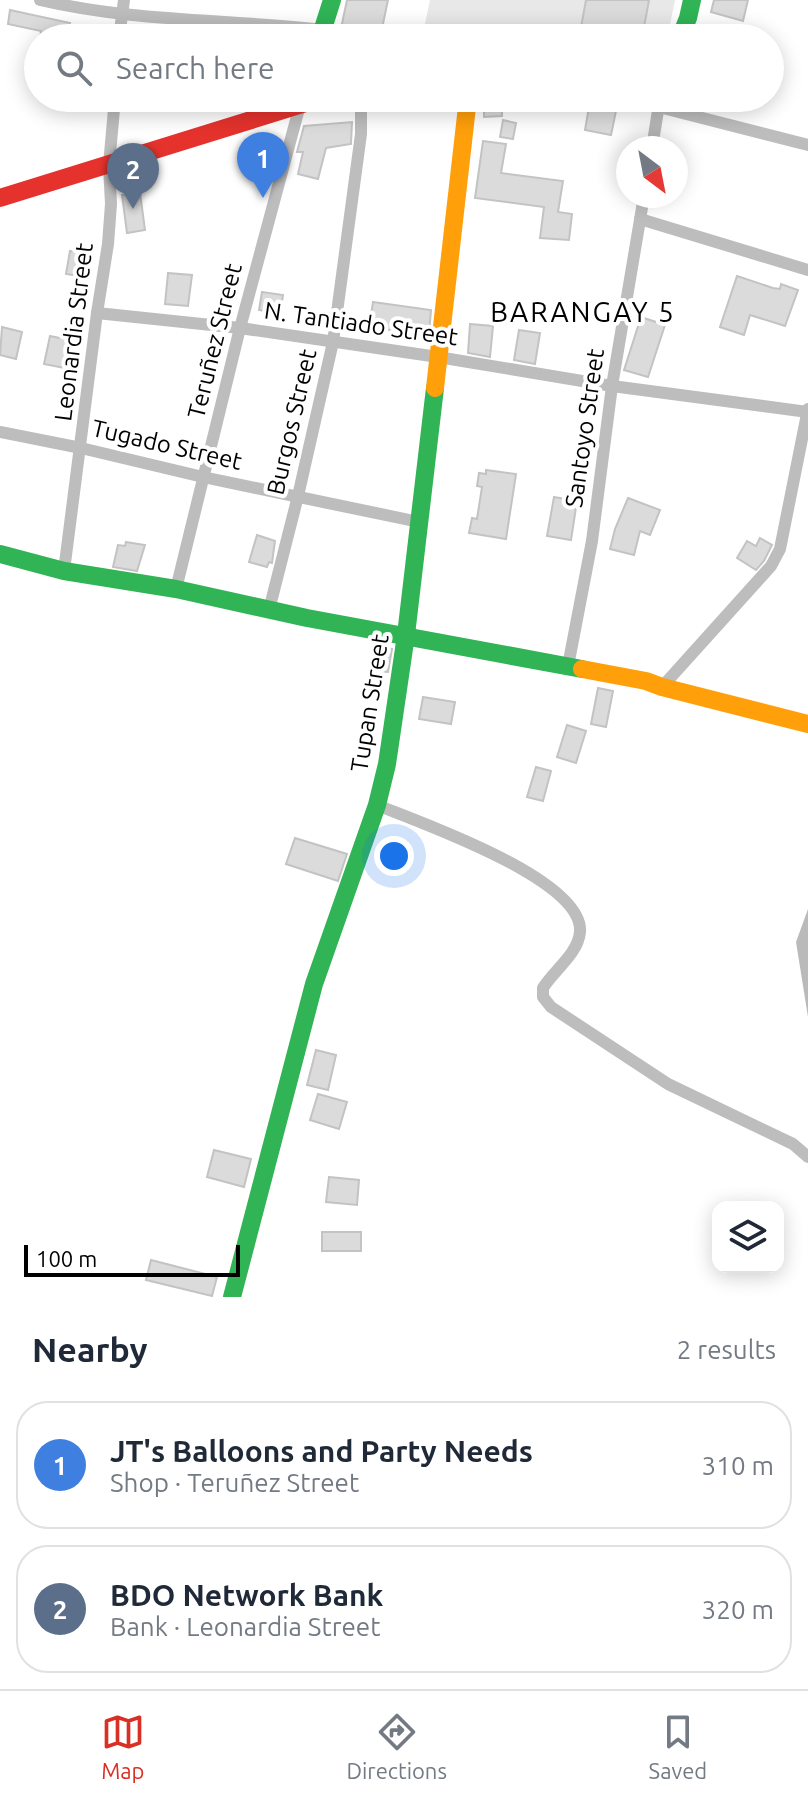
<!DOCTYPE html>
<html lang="en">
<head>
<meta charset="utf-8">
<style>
  body { margin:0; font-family:Ubuntu,sans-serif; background:#f6f6f7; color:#1f2937 }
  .controls { position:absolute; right:24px; bottom:24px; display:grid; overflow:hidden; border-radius:16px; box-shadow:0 4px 20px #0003 }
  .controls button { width:72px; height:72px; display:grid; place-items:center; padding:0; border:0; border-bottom:2px solid #e0e1e3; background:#fff; color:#1f2937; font:40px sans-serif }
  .compass { position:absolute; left:616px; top:136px; width:72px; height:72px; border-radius:50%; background:#fff; box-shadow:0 4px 20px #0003; rotate:148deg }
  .scale { position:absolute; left:24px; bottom:20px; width:216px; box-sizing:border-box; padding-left:8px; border:4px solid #000; border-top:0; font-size:22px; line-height:28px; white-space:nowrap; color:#000; -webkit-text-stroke:6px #fff; paint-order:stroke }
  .you { position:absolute; left:394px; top:856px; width:28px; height:28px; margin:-20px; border:6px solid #fff; border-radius:50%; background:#1a73e8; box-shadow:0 0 0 12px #1a73e833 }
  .badge { display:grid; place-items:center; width:52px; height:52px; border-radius:50%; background:#d93025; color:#fff; font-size:26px; font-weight:700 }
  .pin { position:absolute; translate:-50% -66px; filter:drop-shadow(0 2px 4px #0008) }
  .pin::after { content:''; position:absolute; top:42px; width:28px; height:24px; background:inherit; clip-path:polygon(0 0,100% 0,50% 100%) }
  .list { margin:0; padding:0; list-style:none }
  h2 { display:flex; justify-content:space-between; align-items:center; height:104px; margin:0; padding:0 32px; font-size:34px }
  h2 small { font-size:26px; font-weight:400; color:#747a83 }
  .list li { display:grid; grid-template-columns:52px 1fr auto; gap:24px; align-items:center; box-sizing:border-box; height:128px; margin:0 16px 16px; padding:0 16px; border:2px solid #e0e1e3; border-radius:32px }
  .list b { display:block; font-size:30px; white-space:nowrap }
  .list p { margin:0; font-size:26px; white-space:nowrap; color:#747a83 }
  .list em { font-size:26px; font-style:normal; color:#747a83 }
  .icon { flex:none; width:44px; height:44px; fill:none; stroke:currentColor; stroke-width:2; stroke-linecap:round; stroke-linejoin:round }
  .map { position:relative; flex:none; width:808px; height:1297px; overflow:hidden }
  .search { position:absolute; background:#fff; box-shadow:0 4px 20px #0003; left:24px; right:24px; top:24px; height:88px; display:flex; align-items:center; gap:20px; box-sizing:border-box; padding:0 28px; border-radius:44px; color:#747a83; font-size:30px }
  .sheet { height:392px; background:#fff }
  nav { display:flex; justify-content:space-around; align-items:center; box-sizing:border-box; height:112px; border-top:2px solid #e0e1e3; background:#fff; font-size:22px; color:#747a83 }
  nav a { display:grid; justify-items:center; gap:4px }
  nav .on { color:#d93025 }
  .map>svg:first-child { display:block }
  .green { fill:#e8e8e8 }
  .water { fill:#bababa }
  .building { fill:#dbdbdb; stroke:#c3c3c3; stroke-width:2 }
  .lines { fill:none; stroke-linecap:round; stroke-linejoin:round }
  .street { stroke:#bdbdbd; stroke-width:12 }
  .fast { stroke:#30b455; stroke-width:18 }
  .slow { stroke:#ff9f0a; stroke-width:18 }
  .jam { stroke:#e5322d; stroke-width:18 }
  .labels { text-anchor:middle; stroke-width:8; stroke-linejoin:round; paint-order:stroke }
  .street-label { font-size:24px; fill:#000; stroke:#fff }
  .quarter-label { font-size:28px; letter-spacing:2px; fill:#000; stroke:#fff }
</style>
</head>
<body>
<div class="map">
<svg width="808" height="1297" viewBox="0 0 808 1297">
  <rect width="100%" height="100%" fill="#fff"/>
  <path class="green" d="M430,0H675L669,29L663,38H422Z"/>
  <path class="water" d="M808,909V1017L796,942Z"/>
  <g class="building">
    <path d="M347,0H388L380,38H339Z"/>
    <path d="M586,0H649L642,38H579Z"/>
    <path d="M714,0H748L743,21L711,12Z"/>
    <path d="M10,10L70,23L67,38H40L41,31L8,24Z"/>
    <path d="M590,101L617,106L611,135L585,130Z"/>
    <path d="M484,103H502V116L484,117Z"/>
    <path d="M503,120L516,123L513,139L500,137Z"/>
    <path d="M352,122L351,144L326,148L318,179L298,174L303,152H297L304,126Z"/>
    <path d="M483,141L506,144L501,173L563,181L558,212L572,214L569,240L540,238L544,207L475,198Z"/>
    <path d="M140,193L145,230L127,233L122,195Z"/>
    <path d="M70,251L90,254L86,277L66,274Z"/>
    <path d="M168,273L192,275L188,306L165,304Z"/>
    <path d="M737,276L773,288L780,289L781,284L798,290L785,326L750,315L744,335L720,327Z"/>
    <path d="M262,292L283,295L280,314L259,310Z"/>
    <path d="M373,302L431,310L429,334L369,328Z"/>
    <path d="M641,317L665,325L648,377L624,370Z"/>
    <path d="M470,324L493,326L490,357L468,353Z"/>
    <path d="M2,327L22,332L16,359L0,355Z"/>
    <path d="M519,330L540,333L535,364L514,360Z"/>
    <path d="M50,336L80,342L75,370L44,364Z"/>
    <path d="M486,470L516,474L506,539L469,533L472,518L477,519L482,487L477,486L479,473L486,474Z"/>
    <path d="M554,497L577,501L571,540L547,536Z"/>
    <path d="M628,498L660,510L650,535L640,531L634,555L610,549L615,529Z"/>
    <path d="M257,535L275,541L272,563L269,562L267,567L249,562Z"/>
    <path d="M760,538L772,545L764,561L756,570L737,558L747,541L756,546Z"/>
    <path d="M126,542L145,545L137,571L113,567L118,545L125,546Z"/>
    <path d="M376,648L392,649L388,672L372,671Z"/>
    <path d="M598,688L613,691L606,727L591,724Z"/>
    <path d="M423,697L455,702L451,724L419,719Z"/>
    <path d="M567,725L586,731L576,763L557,757Z"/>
    <path d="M536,767L551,771L543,801L527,797Z"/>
    <path d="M295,838L347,854L338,881L286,864Z"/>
    <path d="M316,1050L336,1055L328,1090L307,1085Z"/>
    <path d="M318,1094L347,1102L339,1129L310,1120Z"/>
    <path d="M214,1150L251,1159L244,1187L207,1177Z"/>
    <path d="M329,1177L359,1180L357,1205L326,1202Z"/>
    <rect x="322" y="1232" width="39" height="19"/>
    <path d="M151,1260L217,1277L212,1296L146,1280Z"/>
  </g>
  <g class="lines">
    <g class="street">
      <path d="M40,0C133,22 228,19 323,30"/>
      <path d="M119,38L124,0"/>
      <path d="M659,107L808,145"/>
      <path d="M652,148L660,98"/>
      <path d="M640,219L808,270"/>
      <path d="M97,313L240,328L438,357L612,386L808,412"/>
      <path d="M0,432L81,448L203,477L419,522"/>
      <path d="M64,571L97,313L108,244L111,204L109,165L115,98"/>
      <path d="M176,589L240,328L300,105"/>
      <path d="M269,610L298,496L333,342L361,134V98"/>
      <path d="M568,666L592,541L612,386L644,196"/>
      <path d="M662,687L771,566L780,549L808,409"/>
      <path d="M377,805C418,822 584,879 580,932C578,954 554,970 543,988V997L551,1007L668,1084L793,1144L808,1157"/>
    </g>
    <g class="fast">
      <path d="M320,38L332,0"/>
      <path d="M680,38L688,18L692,0"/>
      <path d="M0,554L64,571L176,589L307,618L582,669"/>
      <path d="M232,1297L314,984L377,805L387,764L406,635L435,388"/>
    </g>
    <g class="slow">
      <path d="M435,388L468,98"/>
      <path d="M582,669L646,681L662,687L808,724"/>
    </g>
    <path class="jam" d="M0,198L322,98"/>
  </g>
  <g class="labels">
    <g class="street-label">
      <text transform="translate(361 324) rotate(8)" y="8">N. Tantiado Street</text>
      <text transform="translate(74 332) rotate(-83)" y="8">Leonardia Street</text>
      <text transform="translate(215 341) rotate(-76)" y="8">Teruñez Street</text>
      <text transform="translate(292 422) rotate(-77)" y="8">Burgos Street</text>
      <text transform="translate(585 428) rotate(-82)" y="8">Santoyo Street</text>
      <text transform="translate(167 445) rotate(13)" y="8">Tugado Street</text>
      <text transform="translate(370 703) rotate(-81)" y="8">Tupan Street</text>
    </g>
    <g class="quarter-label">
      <text x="583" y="322">BARANGAY 5</text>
    </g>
  </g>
</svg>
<div class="controls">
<button><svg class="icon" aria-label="layers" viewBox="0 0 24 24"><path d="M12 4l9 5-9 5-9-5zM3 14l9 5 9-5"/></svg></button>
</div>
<svg class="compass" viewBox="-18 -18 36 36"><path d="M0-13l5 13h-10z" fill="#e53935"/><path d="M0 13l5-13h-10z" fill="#747a83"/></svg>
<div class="scale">100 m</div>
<div class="you"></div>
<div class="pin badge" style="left:263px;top:198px;background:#3f7fe0">1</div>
<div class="pin badge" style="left:133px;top:209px;background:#5c6f8a">2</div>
<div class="search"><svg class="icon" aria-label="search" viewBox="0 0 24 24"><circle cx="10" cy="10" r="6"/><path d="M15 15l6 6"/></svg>Search here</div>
</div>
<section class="sheet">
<h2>Nearby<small>2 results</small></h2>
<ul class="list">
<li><span class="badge" style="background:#3f7fe0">1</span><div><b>JT's Balloons and Party Needs</b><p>Shop · Teruñez Street</p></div><em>310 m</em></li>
<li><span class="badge" style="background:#5c6f8a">2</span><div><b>BDO Network Bank</b><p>Bank · Leonardia Street</p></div><em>320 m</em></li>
</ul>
</section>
<nav>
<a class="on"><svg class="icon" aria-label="map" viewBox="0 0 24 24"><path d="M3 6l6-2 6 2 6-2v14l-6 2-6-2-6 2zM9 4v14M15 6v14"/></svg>Map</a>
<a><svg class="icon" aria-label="directions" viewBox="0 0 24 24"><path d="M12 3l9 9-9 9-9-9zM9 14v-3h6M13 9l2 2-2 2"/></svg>Directions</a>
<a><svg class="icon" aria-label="saved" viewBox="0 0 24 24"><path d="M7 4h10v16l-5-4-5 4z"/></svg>Saved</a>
</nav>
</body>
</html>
